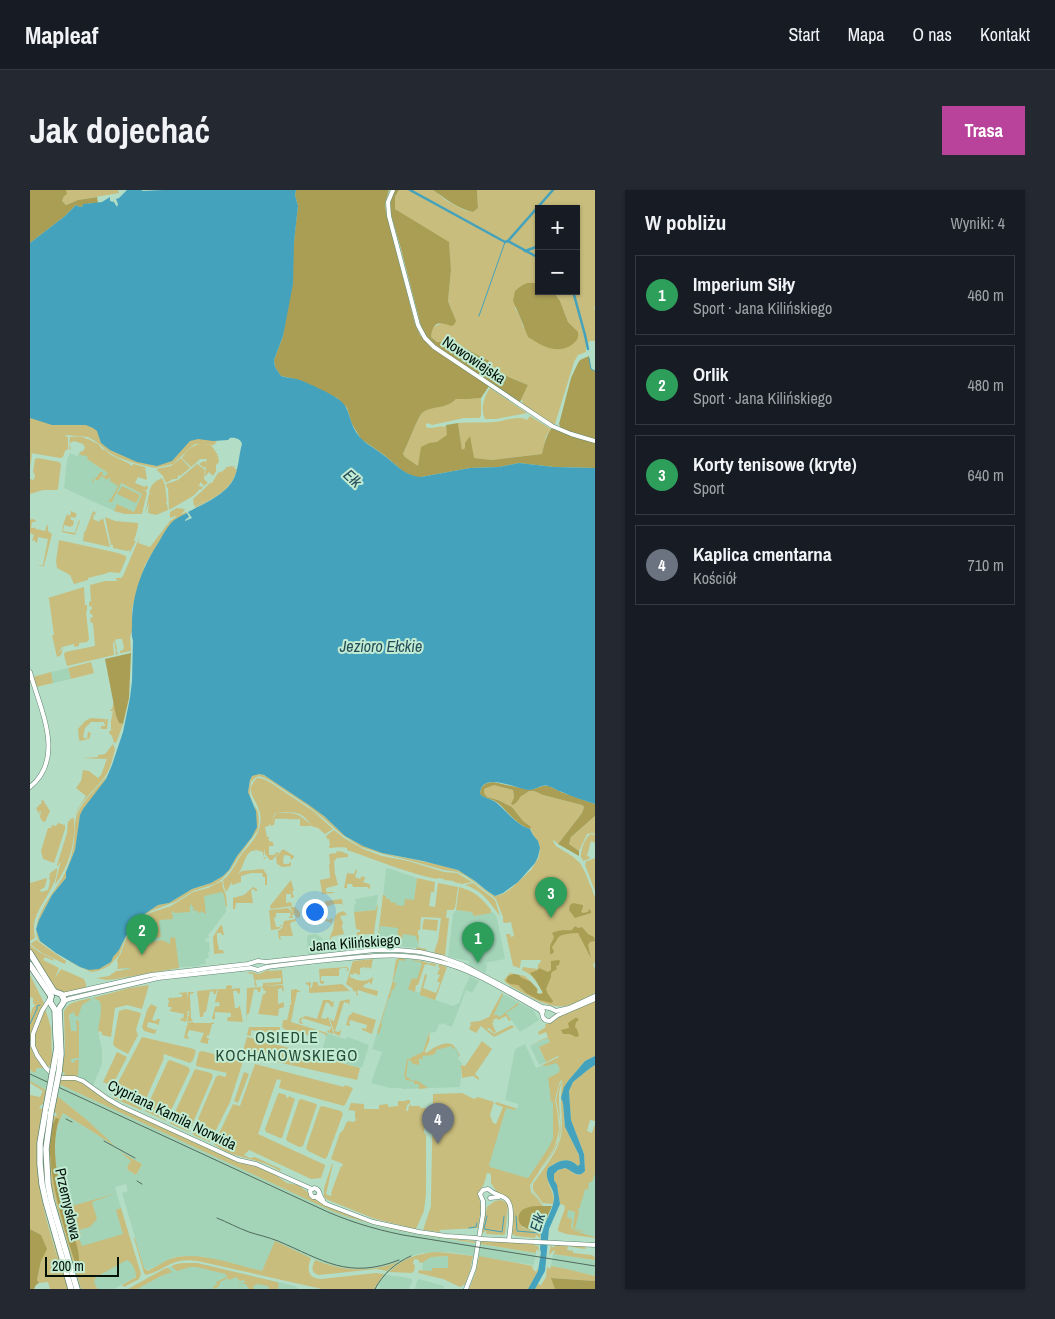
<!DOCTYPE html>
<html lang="pl">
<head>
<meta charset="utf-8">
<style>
  body { margin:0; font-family:"Archivo Narrow",sans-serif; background:#242831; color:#f1f3f6 }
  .controls { position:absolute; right:15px; top:15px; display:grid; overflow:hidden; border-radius:0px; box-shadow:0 1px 4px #0004 }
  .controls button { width:45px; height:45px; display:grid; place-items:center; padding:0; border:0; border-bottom:1px solid #363941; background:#171b24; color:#f1f3f6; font:25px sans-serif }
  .scale { position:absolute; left:15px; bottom:12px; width:74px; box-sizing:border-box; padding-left:5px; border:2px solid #041109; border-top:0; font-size:14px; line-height:18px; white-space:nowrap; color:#041109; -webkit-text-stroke:4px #c1ebd2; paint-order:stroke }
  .you { position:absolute; left:284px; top:721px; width:18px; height:18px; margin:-12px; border:4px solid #fff; border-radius:50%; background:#1a73e8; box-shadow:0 0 0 8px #1a73e833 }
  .badge { display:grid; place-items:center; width:32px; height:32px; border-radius:50%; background:#b9439a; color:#fff; font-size:16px; font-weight:700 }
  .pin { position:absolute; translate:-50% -41px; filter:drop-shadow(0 1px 2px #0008) }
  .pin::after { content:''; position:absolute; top:26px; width:18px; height:15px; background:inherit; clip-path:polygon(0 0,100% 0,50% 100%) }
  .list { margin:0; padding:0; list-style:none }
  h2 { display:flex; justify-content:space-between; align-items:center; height:65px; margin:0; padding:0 20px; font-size:21px }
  h2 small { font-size:16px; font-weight:400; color:#9ea1a6 }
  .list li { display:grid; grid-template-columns:32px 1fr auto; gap:15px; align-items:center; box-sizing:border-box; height:80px; margin:0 10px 10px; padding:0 10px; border:1px solid #363941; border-radius:0px }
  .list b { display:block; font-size:19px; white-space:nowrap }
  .list p { margin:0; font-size:16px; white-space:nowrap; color:#9ea1a6 }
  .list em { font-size:16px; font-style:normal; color:#9ea1a6 }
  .map { position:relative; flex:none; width:565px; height:1099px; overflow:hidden; border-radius:0px }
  header { display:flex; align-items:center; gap:30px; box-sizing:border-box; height:70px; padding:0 25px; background:#171b24; border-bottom:1px solid #363941 }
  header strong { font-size:24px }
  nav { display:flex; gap:28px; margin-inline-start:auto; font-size:18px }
  .intro { display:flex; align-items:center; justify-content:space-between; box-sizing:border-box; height:120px; padding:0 30px }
  h1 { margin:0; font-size:35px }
  .button { padding:12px 22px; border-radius:0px; background:#b9439a; color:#fff; font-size:18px; font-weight:700 }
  main { display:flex; gap:30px; padding:0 30px }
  aside { flex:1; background:#171b24; border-radius:0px; box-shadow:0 1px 4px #0004 }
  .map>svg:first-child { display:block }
  .built { fill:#a3d4b8; fill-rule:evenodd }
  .green { fill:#c8bd7d; fill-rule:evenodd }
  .forest { fill:#aa9e55 }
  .water { fill:#45a2bc }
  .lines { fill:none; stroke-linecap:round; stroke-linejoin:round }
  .stream { stroke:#45a2bc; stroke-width:1 }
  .canal { stroke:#45a2bc; stroke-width:2.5 }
  .minor-casing { stroke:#5f8570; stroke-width:5 }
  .major-casing { stroke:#5f8570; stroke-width:7 }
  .minor { stroke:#fff; stroke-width:4 }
  .major { stroke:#fff; stroke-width:5.5 }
  .rail { stroke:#526b5c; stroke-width:1 }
  .minor-bridge-casing { stroke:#5f8570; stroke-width:5; stroke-linecap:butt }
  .major-bridge-casing { stroke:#5f8570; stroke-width:7; stroke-linecap:butt }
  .minor-bridge { stroke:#fff; stroke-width:4 }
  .major-bridge { stroke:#fff; stroke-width:5.5 }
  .labels { text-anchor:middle; stroke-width:4; stroke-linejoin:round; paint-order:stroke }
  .street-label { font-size:15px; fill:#041109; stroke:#c1ebd2 }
  .water-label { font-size:16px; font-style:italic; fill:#254d5a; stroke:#c1ebd2 }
  .neighbourhood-label { font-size:16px; letter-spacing:1px; fill:#264b37; stroke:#c1ebd2 }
</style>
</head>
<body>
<header>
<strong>Mapleaf</strong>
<nav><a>Start</a><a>Mapa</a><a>O nas</a><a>Kontakt</a></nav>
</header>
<div class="intro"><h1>Jak dojechać</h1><a class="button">Trasa</a></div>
<main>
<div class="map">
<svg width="565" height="1099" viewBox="0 0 565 1099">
  <rect width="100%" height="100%" fill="#b4ddc6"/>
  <g class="built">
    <path d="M59,257L70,278L78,283L76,286L112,304L104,322L87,314L84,321L34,298L37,270L40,263L47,266L51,261L53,266Z"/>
    <path d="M38,478L41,489L23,493L21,482Z"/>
    <path d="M358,678L387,688L381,733L387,746H389L388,758L366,756H350L348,753L356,679Z"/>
    <path d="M191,700L195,705L196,722L180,743L178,744L179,748L175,749L176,752H179L180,761L178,763L179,768H175L176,774H171V776L153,777L120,782L95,788L91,765L114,730L169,706Z"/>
    <path d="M348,705L346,720L324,722V715L326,714L325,709Z"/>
    <path d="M426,720L442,722L444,726L463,722L467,728L475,769L454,773L457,774L456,783L439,775V771L418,767L423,724Z"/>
    <path d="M286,744L295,750L297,764L279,766L278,764L277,747L278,745Z"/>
    <path d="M369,768L394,771L388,791L381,800L391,803V805L423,816L429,813L434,799L440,786L449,791L442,803L436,800L422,837L412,833L411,835L409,834L406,842L399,843L393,862L397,864L404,858L422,856L426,858L430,865L428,868L429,870L432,873L430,897L371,899L372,898H360L341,893L352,862L342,859L363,793Z"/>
    <path d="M76,804L68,844L70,845L69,847L72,858V874L63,896L52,889L40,887L39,868L40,865V814Z"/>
    <path d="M473,804L503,820L509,830L490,842L476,823L469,828L464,825Z"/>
    <path d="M297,843L315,849L318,847L339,855L332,878L290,867Z"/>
    <path d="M520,847L522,851L509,858L516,872L509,875L500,856Z"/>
    <path d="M495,854L506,878L529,868L533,879L523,911L525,948L499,991L457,978L474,916L486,919L488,917V914L475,910L485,859Z"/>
    <path d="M7,878H14L20,884L16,900L0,891V880L5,882Z"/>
    <path d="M29,894L292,1016L317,1026L342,1035L379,1043L506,1063L504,1074L503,1075L419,1062L392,1063L382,1066L372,1071L359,1081L355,1086L357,1085L373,1087L382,1089V1092L379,1099H349L350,1093L346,1099H344L353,1085L364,1074L351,1078L336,1080L306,1077L291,1072L245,1052L232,1081L174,1067L154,1066L145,1067L118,1080L114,1078L92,1003L98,1001L96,994L85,997L99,1046L48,1060L28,989L25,968L26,939L33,923L84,955L57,930L27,906ZM92,964L112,974L106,985L98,980L97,977L101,971Z"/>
    <path d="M565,974V1047L532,1041L542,1000Z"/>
    <path d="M523,1064L565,1070V1086L537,1079L521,1076Z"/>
    <path d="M104,1065L107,1086L84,1099H54L51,1089Z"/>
    <path d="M419,1066L418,1078H402V1081H394L392,1078L393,1072L401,1067Z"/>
    <path d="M157,1073H167L265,1096L269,1099H98L136,1078L148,1074Z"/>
    <path d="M389,1089L414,1096L413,1099H385L387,1091Z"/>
  </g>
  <g class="green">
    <path d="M36,0H88L89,3L48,10L36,15L32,11Z"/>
    <path d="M369,0H403L417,11L434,20L443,22L448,18L447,0H565V117L564,115V116L565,120V151H560C557,154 555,157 556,162L548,165L544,172L525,234H522L492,214L493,211L491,210L498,195L462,180L423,152H407L401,147C403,131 406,139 414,131C417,127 420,123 422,120L418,111L421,80L419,53L365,19V7ZM509,19H546V101H523L530,111L538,132L548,143L493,137L490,127L485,118L497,93H509Z"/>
    <path d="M460,198L497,223L466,229H455C450,218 454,207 460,198Z"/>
    <path d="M451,208V226L449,228H434L402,235L398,233L396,234V237C402,240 408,235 415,237L416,235L421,269L388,276L375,267L373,264C377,256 388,227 392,223C402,215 416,219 426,209H439Z"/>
    <path d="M0,218L187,251L184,255L165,254L161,257L143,274L125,278L104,273L87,267L80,263L65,251L58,247L36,245L35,246L38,247V259L35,261L33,267L30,268L1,263L2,265L0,278Z"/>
    <path d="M500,226L521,239L516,246L512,264L462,270L443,268L435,253V258L432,261L428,233C440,232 453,233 465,232C475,231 488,225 497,230Z"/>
    <path d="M40,247C45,246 53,246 57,249H58L68,254L73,260L74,259L81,265L100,274V275L102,276L103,274L115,277L117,290L108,287L105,293L115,297L116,295L118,297L117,300H115V301L117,302L112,324H95L84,321L87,314L104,322L112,304L91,293L82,312H81L72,309L78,311L80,309H81L88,296L80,291L81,289L78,288L77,290L71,286L69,290H66V288L64,289L63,293L62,291L64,288L67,287L70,282H73L72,285L75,286L78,283L57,269L58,267L54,265L53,266L49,264L51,261L52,262L55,258L53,254L44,251L40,253V257L41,258L39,260Z"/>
    <path d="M171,254L181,255L188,265L186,266H188L189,272L186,275V281L183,286L179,282L175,287L176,276L174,278L169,274L174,271L176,272L177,269H170L166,273L161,277L152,268C156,261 162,255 171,254Z"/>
    <path d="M8,268L29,272L31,274L28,299L27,300H13L0,304V289L4,290L5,285L3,282L5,269Z"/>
    <path d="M151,268L160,278L150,286L148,285V287L147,289H143L136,293L133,286L126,279L141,276Z"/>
    <path d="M167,274L175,280L174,289L178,293L174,296L171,292L169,295L170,297L172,296L173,297L171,300L170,299L163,306L139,320L138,298H137L136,294L148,290Z"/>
    <path d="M202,276V278L203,276H204L205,279H207C203,300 182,309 165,318V316L179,309L164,316L163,309L172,301L180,293H182L188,283L193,281L197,277Z"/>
    <path d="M132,288L135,295L137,312L136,314H137L138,320L126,325L118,323L119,312L115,324L119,304H121L119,303C121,294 124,292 132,288Z"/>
    <path d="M92,296L110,305L106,313L87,304Z"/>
    <path d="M147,318L154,319L155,320L151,324L156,322L157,323L144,331L135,342L115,375L102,419V441L100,447L101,461L90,463V461L93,460L94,457L92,449H87L85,451L87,459L85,460L87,461L88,464L86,465L84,450L83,454L84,465L37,476L34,465L35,462L65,456L63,433H61L60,428L63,427L62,424H60V420L62,419V417L59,416V412L61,411L60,395L75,391H89L86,390V388H91L93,386L110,346L108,353L120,357L140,331L147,326H145L140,328V322Z"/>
    <path d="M41,321L47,324L45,328L41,327L40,329L44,331L43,336L42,335L41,337L34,335L33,341L45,343L49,330L50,331L45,345L32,342L33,335L37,324L40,326Z"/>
    <path d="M63,321L66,323L65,325L64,324L63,329L69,332L70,329L72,330L73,328L80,357L53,351L54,342H55Z"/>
    <path d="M75,327L85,331L108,333V337L104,351H106L100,362L99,363L100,360L97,361L83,358V355H81Z"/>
    <path d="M0,328L1,330L2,329L6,330L5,332H2L1,338H4V337L6,339L15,341L17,335L18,336V341L22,344L14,376L6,375H13L18,349L8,347L7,353L5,352V350L2,351L4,345L0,343Z"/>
    <path d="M29,350L88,363L96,366V369L90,383L78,382V383L58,388V390L44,394L40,385L27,378L26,371Z"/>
    <path d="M54,397L55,415H57V421L56,422L59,449L57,452L49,453V456L44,457V454L32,457L28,464L33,458L31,465L27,467L22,445H24L19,409L18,408Z"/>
    <path d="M61,472L64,483L41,489L38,478Z"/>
    <path d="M21,482L23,493L6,497L3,487Z"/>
    <path d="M84,510L86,526L89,533L93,534L87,551L85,553H84L82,546L79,543V541H81V532H80L81,531L83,521H80L81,519H82Z"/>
    <path d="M61,528L75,529V532L76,529H78L77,539H71V536H75V534H74V532H61L55,538L53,547L57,549L58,542L61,543L59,549L50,551L49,550L48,539L55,531Z"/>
    <path d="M83,554L85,559C83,567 81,577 76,585C66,599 51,610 45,626L47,620L56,606L46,598L51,591L53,580L59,581L68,588L71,585L77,569L52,568L68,567V565L75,564Z"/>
    <path d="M224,584C229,584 232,584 235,586C243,590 250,596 258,601C270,609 284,617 295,627C302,633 308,640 315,645C347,669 390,667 427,680C442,686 451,699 465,706L473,704L479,700L501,680L509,667L510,658L508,651L503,645L500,637L493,631L482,617L468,610L457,607L454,603V599L464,595L483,600L484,608L487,612L490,606L495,604L499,601H504L513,605L552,615L554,617L552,623L528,654L524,650L523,651L526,656L542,666L550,673L555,682L565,707V773L563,774L565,779V803C555,808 546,814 535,816C517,819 492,802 476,793L474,790L480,783L495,786L508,799L507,803L509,804L513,802C508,793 502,784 492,780L493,777L508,779V774L510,773L511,770H491L490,778L483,776L476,744H480L481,747L484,746L481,732L475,733L473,732V727L466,709L436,686L428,682L414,680L378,670L353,664L331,657L311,644L293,628L278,616L239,590L229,586L225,588L221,592L220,602V606L228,622L229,631L228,640L207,669L201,679L192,689L185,694L163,701L145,712L121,721L111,728L97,744L89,765L79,776L68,781L61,782L40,772V771L59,780L75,776L81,772L82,767L89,760L99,740L110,727L120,720L128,715L139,713L162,699L181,693L193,686L199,680L207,666L222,647L225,616L219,606L218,602L221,587Z"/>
    <path d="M78,585L72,595L53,619L50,627L45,660L36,682V688L22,705L9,730L6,739L9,749L26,763L38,770H37L8,750C0,728 24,703 34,685C39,675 43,662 44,651C45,643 44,633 47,624C53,611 68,596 78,585Z"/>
    <path d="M227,588H230L238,591L283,621L303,639L295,644L288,638L281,636C273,620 261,622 245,623L239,636L235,637L237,647H240L238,649L240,652L242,651L244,656H239V665H244L245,663L246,665V662L249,663L242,670H240L235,664L234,658V667L236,668L234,669L233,662C214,654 216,675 208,684L212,681L233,679L237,685V695H235V687H233L232,683H221L211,686V692L202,695V692L196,702L194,697L193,690C202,683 205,674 211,665C218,656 228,647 230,635C231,631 231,625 229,620C225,607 214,601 227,588Z"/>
    <path d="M13,610L20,621L15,632L12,631L10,627L11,621L9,622L10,626L6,618L9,616L8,614L9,615L12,613L11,611Z"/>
    <path d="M246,623C264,623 266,621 280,634V636H270V629C261,630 255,628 245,629L244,635L241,636L240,633Z"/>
    <path d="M565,626V644L562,643L557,644L549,661L539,654L541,647Z"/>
    <path d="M44,628C46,652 39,676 25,695L29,678L31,671L28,676L27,675L37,643L38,631H40V643V629Z"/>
    <path d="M28,633L35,635V639L24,673L13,669L11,661L18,638H21L22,635L26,636Z"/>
    <path d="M304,640L314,648L333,659L352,666L378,671L414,682L427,683L442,692L432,694L424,692V691L414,690V689L408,688L407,689C376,683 347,670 317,660V658L313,657V659L312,657L299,658V656L300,655L299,649H297L296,646Z"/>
    <path d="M561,644L565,645V653L561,651L557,666L560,667L559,669L553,671L552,668H551C550,661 555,647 561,644Z"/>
    <path d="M253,659L264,666V667L261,670L260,666L254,665L253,672L254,674H259V673L261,672V676L252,677L247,674L246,667Z"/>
    <path d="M306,661L315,662L313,663L318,664V667L307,668L304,671L305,684L308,695L296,698V702H304V703L293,704L292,703L290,690L300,688L299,674H300L299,664L307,663Z"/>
    <path d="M565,668V701L555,675L556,674L555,672Z"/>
    <path d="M27,678C28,698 6,715 4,736C4,740 4,744 5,748L0,751V693L17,688L15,697L10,700L11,702L18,700L20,691L19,687L27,680L20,686L19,684Z"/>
    <path d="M326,679L327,681L325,687L330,689L332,686L338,689L335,688L333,692L341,695H340V699H339L338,697H323L322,694H317V698H314L317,683L324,684Z"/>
    <path d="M387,688L405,692L404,702H401L399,716L405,717L408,693L428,697L425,718L423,720H417L416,728H419L415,766L404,763L406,756L408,751L411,728L391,727L390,740H388V745H389L388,756L390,758L396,759L397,761L386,759V758H388V752L387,751L386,746L373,744L372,750H367L368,738L350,736L348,753L349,756L347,754L353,705L356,706V709H360V712L366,713V715L374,716L375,709L384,710Z"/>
    <path d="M261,690L264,701H262L264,707L261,708V704H256V713L261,712L262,716L241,719L240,716Z"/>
    <path d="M192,691L193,698L196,705L197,716L196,717C195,713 195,704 192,702L174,706L176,724L171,721L170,723L167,722V720L163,721L164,717H162V715H160V722L145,723L142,721L143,729L130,730L129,732L131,747L116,750L115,748L103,751L105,755L132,750L140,754V748L145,747L149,778L86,789L77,790L66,788L79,786L86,781L101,779L98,778L87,779L88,775L87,770L91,763L97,746L112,729L120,723L141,716L163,702L178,698Z"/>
    <path d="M443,693L465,710L470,726C460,713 452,700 435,695Z"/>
    <path d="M223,697L227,699V701H225L224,699L221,700L223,713H206L205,719H203V708L214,705Z"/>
    <path d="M429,697C444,701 452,708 461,720V723L444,726L442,722L426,720Z"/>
    <path d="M312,709L313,718L312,714H304L296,717L297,721H295V726L298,730L303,728L302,733L293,730L291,722L296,710L297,711Z"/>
    <path d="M347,715H348L343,749L342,750L341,744L328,745L329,753L342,752L330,754C327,751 327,745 327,742H330V740L326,739L324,722L346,720Z"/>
    <path d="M260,717H265L270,722V727L267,728L264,724L262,725L263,728H259V727L261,726L260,723H246V727L244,728L246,737H250V735H251V736L249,739L241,740L239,720L258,718L263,723Z"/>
    <path d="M314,721L317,725L310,726L312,731H313L312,737L314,744L301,747V749L302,751H300V746L303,740L305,726L308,723Z"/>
    <path d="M266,729V731L262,732L260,734L263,746H250L251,750L249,749L248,741L252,738L254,731Z"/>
    <path d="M394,729L408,730L407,741L392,739Z"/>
    <path d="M192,735L194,745H192L191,743H187V749L189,760H193L194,763L184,764L183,747L190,736Z"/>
    <path d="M6,750L36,771L35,774L12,763L0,754Z"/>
    <path d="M0,755L9,762L23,769L24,771L15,767L13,770L29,778L25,788L31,779L54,789L56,794V798L35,804L26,801L0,761Z"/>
    <path d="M369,768L375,769V771L369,770L363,792L366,793L364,800L362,799L360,808L358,809L351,833L352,834L349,844L347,843L362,794L366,770Z"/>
    <path d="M343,769L341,779L338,777L335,779V777L330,778V785L324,783L323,785L320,784V787C328,791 335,793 343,787L342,793L340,795V792H339L338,793L334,795L333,797L348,801L347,806L328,800L327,803L328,804V806L326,804V801H325L324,802L322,798L316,794L323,771Z"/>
    <path d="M379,769L396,772L399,774L400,773L407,774L405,776L395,774L388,795H386L385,802L378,799L382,788L387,789L392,773Z"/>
    <path d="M409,774L417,777L405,810L390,805V803L395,784L397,785L393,798L406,803L410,793L407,791L410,785L407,784L410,778L408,777Z"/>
    <path d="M317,777L319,779L317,782V778H311L309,780V786H292L291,787V791H294V793L292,794L290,793L289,779Z"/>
    <path d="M238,780L240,781L252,780L253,794L233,796V793L251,792V788L225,790L227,796H225L223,784L216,783L221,782L229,784Z"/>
    <path d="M0,785L15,815L0,851V825L3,817H4L5,815L3,813V808L0,807Z"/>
    <path d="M281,792L280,799L282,797L283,792H287L289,796L312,794L320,801L279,803V796L275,793Z"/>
    <path d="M119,795L112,819L97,815L85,818L81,847L72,845V842L69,841L68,843C68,836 73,818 70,812C69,810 66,809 63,808L99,798Z"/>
    <path d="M200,795L202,796V798L200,799L210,798V803L208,804L207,801H203L205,818H208V817L210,816L213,832L197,831L198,827H201V824L200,823L185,822V829H182L185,817L187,816H190L189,812H187L186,813L185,812L188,799H196V796Z"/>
    <path d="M253,795L254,801H252V798L248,799V814L254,812V817L249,819L248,826L228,824L229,821L233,804H235L236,801L233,800L234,798H232V796Z"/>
    <path d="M231,797L230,802H228V800L224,799L219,824H217L216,833L217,798Z"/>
    <path d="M187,799L186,804H183L184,802L180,801L176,822H174L173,827H170L167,801Z"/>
    <path d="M266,799L271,802H267L261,832L297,843L296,846L295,845V844L290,842L288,846H286L285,848H283V846L258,840L257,841L252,837L253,830H257L260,817L259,815H261V800Z"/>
    <path d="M157,802L158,810V802H164V803L160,804L161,828L163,831L157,832L158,826H159V821L156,822L158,823L156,832L150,830L151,828L153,829L154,824L139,821L142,818L141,817H138L139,810H138V808L141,810L139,808L141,807V808L152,807V804H149V803Z"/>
    <path d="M472,803L473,804L464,825H467L470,827L489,812L488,815L476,823L481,830L479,831L476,826L468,830L467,828L463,830L464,832L462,833L466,842L464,843L459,838L457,839L464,844L482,835L484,837L464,847L451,836L446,843L439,839L441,835L440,833L441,832L450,831L459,827Z"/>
    <path d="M61,808L60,810L52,815L48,827L44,825L45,823L43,822L39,825L41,841H47L46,830L49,831V868L41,869V872L43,873L46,870H49L48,885L46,887L31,886L34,885L35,883L32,882L35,862L34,821C39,811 50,811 61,808Z"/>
    <path d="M316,809L317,810L319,809L320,810L319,815L318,813L314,812L305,841L309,842L310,840H311L310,846L305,844L300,830L301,828V830L304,831L310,811L316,810Z"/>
    <path d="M293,810H300L301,812L304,811L303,817L300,816V814L296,812L291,828L296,829L297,827L299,828V830L304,844L297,842L298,840L300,841L301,837L272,828L271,832L273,833L272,834L269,833L270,828L276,826L287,829Z"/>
    <path d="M565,810V866L555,871L538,891L531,908L533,913L535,937L549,965L550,970V975L548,976C537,966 528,971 518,978C518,983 517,990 519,994C522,1002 525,1006 523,1014L513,1013L503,1000V994C512,981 528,962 531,946C534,928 528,909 533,891C524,905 533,929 530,946C526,965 507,979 501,997C503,1004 510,1012 516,1015C509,1013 499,1001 502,993L524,959L529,949L530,931L526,910L529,896L532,891L531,890L529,894L525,910L528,926L529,940L527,949L524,958L500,995L501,1002L513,1016L496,1018L492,1037L499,1040L511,1042L510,1048L506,1045L505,1048L486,1046L482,1044C482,1027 490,1009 468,1004L461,993V984L457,983L454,994L448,1003L451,1017L448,1038L410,1040L409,1042L393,1040L401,1016V1008L403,904L432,903L444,909L448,907L464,912L460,925L463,933L466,934L473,917L465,914L466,912L485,918L486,919L485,920L476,918L459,975L460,977L497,988L499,987L519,957L523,948V912H521L519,894L518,888L528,883L530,880L528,875L526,873L516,876L513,875L510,876L529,867L528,866L516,872L509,857L520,852L518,848L500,855L518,847L516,842L497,850L509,845L508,842L516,837L515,835L516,834L523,832L529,827Z"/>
    <path d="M121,814L127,817L122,830L126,831L127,829H130L128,836L127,834L118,832L117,837L125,840L127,839L125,844L114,841L112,837L117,820Z"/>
    <path d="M15,818L21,838L22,871L21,877L18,876V878L5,857V845Z"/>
    <path d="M96,819L111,823L106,840L108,845L98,864L85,857L83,854L89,821Z"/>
    <path d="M322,822L346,830L342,844L332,840V838L336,839L337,835L320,830L319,833L320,834V836L316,835L319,825H321Z"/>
    <path d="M163,832L164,833H182V832L184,833V834H182L179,846L178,845L177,846V848L180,849L178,850V854L170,852L174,843L159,840L157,845L159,849L154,848L157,835H158L157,833Z"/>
    <path d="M219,837H250L248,851L243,850V848L247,849L248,845L221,840V846L217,845Z"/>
    <path d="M399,843H400L399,846L400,849L395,861L396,863C402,859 414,850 423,855C425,857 428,862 430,865L428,868L429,865L425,858L423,859L422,856L406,860V862L403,865L392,866L393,869H389V875L383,874L381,871L378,870L376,886L381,890L388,891L398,898L389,899V894H384V891L375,890L376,887L374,886L377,869H380L382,867L393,862Z"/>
    <path d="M112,847L164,859L166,861L163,870L160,873L134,864L133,867L134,868L111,920L83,908L82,904Z"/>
    <path d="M217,847L271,861L272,859L277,860V861L280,862L279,866L292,870L293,868L330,878L327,890L212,864Z"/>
    <path d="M452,851L462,859L445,884L449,888V890L443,886L432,888L431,875L435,876Z"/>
    <path d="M0,854L4,865L14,878H7L5,883L0,880Z"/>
    <path d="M172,861L213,871L200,912L180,952L165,946L162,943L186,887L189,885L195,887L197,883L166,876V874L169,862Z"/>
    <path d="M87,862L97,867L82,896L73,892Z"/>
    <path d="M140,870L158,877L160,880L136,931L115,921L138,871Z"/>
    <path d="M225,874L314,897L315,895L323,898L316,913L314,916L249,898L251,890L247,889L228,944L293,974H294L295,976L291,988L281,989L219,960L214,965L220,968L225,967L251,979L250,981C230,967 203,970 184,954L203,914L210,916Z"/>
    <path d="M565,875V931L560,930L557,941L562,943L564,936H565V983L562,992H559L558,1000L555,999L552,1011H551L550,1018H548L549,1022L545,1039L553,1041L552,1042L545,1040L543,1037L545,1022L538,1020L537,1027L542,1029L541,1037L545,1041L565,1047V1048L536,1044L528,1041V1038L535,1018L534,1015L530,1014C529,1009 528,1003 527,997C527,995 525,993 524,990C521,981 531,979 537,978L543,983L549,985L555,981L554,964L541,930L539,901L543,892L559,879Z"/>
    <path d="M165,879L181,883L183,886L159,942L143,935L140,933Z"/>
    <path d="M214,882L219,884L208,913L204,911Z"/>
    <path d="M30,889L47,890L52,892L88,916L207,972L228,977L247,986L257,993L268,995L287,1009L343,1033L387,1043L415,1048L445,1051V1053C396,1046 348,1039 302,1021L29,894Z"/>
    <path d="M0,891L16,900L13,914L11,915L9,918L13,919C8,940 6,962 8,984C11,1015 21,1045 29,1074L14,1014L39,1099H20L18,1092L9,1093L7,1090L11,1071L16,1059L11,1045L0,1039V905L10,907L13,901L0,893Z"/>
    <path d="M249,903L256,905V907L258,908L259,906L265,909L252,948H250L236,942L235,939L248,904Z"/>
    <path d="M27,906L57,930L85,956L33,923C31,928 27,935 26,941C22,967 29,993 35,1018L87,1003L62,1012L67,1029L60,1037L49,1040L51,1045L48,1046L52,1056L93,1044L86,1020L91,1018L111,1084L109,1089L94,1097L92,1095L106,1087C106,1081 103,1073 97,1070L66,1087C63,1092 65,1095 68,1099H51L29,1024L21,994L19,959L23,926H27L26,923L24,921Z"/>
    <path d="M271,909L286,914L287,915L273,956L269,957L257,951L256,949L269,910Z"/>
    <path d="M376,910H380V913L377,915L376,921H378L379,916L381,914V916H390V918H396V937L394,939V943L396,945V1004L394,1021L386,1039L345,1029L298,1010L294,1007V998L302,974H303L296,1004L300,1006L302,1005L301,1003L311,976L312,977L313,974L301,969L310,943C315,940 314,935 318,931L324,932L326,930L325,927V921L319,920L317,924L321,913L334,914V919H349V915L358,914V917L368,916V911H376Z"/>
    <path d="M292,916L311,921L313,924L297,967L295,969L278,961L276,958L290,917Z"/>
    <path d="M90,962L112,974L106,985L98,980L97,977L101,971Z"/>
    <path d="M471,1010L476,1012L478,1016L475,1044L473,1045L456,1044V1041H455L452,1044L457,1017L465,1011Z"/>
    <path d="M104,1048H105L114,1078L118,1081C127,1076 137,1069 147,1067C173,1062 206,1075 232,1081L245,1051L281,1068C277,1079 277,1088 291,1089L346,1083L354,1084L344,1099H292L168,1071C141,1067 138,1079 116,1085L114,1083Z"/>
    <path d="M451,1051L504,1053V1055L508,1056L510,1063L508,1059L506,1061V1063L450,1054Z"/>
    <path d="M525,1054L556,1056V1058L554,1059L538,1056L537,1060L543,1061V1063L561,1065V1068V1065L564,1066L565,1070L523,1064L525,1062L524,1060L519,1065L521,1055L522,1057H525Z"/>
    <path d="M406,1062L419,1063L443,1066L440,1081L435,1094L430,1097L413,1089L388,1083L389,1080L402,1081V1078H418V1066L401,1067L392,1073L389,1072V1070L384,1069L383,1074L385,1075L384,1081L382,1083L359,1082C373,1068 387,1064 406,1062Z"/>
    <path d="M449,1066L503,1076L502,1078L506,1082L508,1078V1081L498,1099H439L445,1084Z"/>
    <path d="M285,1070C313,1081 339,1083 368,1072L357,1081L346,1079L289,1085C280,1083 282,1076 285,1070Z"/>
    <path d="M152,1073H167L247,1092L249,1094L248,1099H239L238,1096L228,1094L223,1096L224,1099H219L216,1094H214L213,1093L210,1094V1096L209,1094L215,1092L214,1090L210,1091L206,1087L199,1090L198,1088L190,1092V1093L188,1097L184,1099L183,1097L187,1094L186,1092L197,1087L196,1084L166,1077H160L147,1081L142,1077L143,1075Z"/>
    <path d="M521,1076L537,1079L565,1086V1091L522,1088L525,1099H505L508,1094L511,1095L516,1087L517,1077L520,1079Z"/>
    <path d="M136,1078H138L142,1082L131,1086L107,1099H98Z"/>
  </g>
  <g class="forest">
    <path d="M0,0H36L37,4L34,6L32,11L36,15L48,10L67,7L68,13H60L50,17L46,15L35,26L0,53Z"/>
    <path d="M266,0H359L355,14L356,22L385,134L390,145L397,152L459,196L451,208L439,209H426C415,220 402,215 392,223C388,227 377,256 373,264L375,267L388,276L391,257L399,253L407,252L417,245L416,235L428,233L432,260L435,258V253L440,246L444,268L462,270L512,264C514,255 516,245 522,238L532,242L529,234L541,188L548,173L550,170L559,166L561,179L565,181V278L524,277L489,273L469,277L440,278L391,287H385L374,282L354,265L331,249L322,234L317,218L307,208L269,190L251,186L245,177L244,170L253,146L268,16L265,5Z"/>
    <path d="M365,0H369L365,7V19L419,52L421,80L418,111L426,131L424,135L421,136C408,131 403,132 401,147L407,152H423L459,171L462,180L498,195L490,212H489L402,154L397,148L392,140L371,59L362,28L360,18L361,8Z"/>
    <path d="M403,0H447L448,18L443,22C428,19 416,9 403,0Z"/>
    <path d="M497,93H509V101H523L530,111L538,132L548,142C549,149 546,152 540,156C525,164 512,156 498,147L490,127L483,111L485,101L491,96Z"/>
    <path d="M101,463L99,508L93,534L89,533L86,526L75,469Z"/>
    <path d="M463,592L500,600L513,596H519L531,602L565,614V626L541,647L539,654L549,661V666L528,654L552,623L554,617L552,615L513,605L504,601H499L495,604L491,606L487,612L483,615L481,614L484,608L483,600L464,595L454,599V603L457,607L468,610L482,617L493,631L501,637L500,639C487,635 478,622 468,613C463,609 455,609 450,604C451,595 455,593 463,592Z"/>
    <path d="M543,713L553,715V717L551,722L553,723L558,722L559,719L561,721V723L545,728L539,720L540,715Z"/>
    <path d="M545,736L548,738L552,737L558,744L564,747L565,751L560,752L558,755L561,768L548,743C544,743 533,744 530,746C527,748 525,754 522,757L524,762L522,764H520V756L524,747L522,743C532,739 533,741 542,740Z"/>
    <path d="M529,770L530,771L529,775L526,776L527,779L522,782L521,784V787L516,799L518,804L523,811L522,813L509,810L496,803L488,795L480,794L476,791L478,786L484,784L489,785C492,789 493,788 497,790C501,791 504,795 507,799V803L511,804L513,803L505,789L500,783L508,780L509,778L518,782L521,780V771Z"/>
    <path d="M545,828H548V831L546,832L545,837L547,839L549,846L546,847L540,844H533L531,840L539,838L538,833Z"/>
    <path d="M26,928L29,929C19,964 30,1001 40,1035C44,1047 50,1060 49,1073L46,1074C35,1043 8,956 26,928Z"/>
    <path d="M513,1016H522L511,1041V1042C505,1040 500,1041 494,1037C486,1033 487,1021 496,1018C501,1016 508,1016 513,1016Z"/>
    <path d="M0,1039L11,1045L17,1059L11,1071L7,1090L9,1093L6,1095L4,1099H0Z"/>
    <path d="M521,1088L565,1091V1099H525Z"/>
  </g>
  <g class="water">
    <path d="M97,0H111L113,1L133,0H266L265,5L268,16L264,52L263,94L253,146L244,170L245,177L251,186C257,188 264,188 270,190C280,194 302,204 311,211C320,219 319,231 326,242C332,252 343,257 352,264C365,273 374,286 391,287L440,278L469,277L489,273L524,277L565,278V614C554,610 543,607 532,602C527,601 523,597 518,596C511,594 506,600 499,600C486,599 451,580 450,604C455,609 463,609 468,614C478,623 487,635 500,639L503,645L508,651L510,658L508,667L505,673L488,692L473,703L465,706L456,700L445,691L428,680L393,671L352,663L333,656L315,646L294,626L279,615L234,585L229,584L222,586L220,590L218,602L226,621L227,637L222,647L207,666L199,680L193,686L181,693L162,699L139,713L128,715L110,727L99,740L89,760L83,767L81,772L69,779L59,780L50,777L26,763L10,751L6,739L9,730L22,705L36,688V682L45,660L50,625L53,619L76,589L82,575L93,542L100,508L102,491L103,450C101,445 102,440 102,434C102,403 113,376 130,350C133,344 138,336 143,331C147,328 152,325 157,323L159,327L155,330V331L162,328L158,322C175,313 198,304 205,286C209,275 209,264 212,254C211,249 205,247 200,248L198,250L183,251L168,249L160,251L142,271L127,276L107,272L80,260L71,253L67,241L63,238L56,235H22L0,228V53L35,26L46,15L50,17L53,16V14L72,12L80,7V11L84,12L87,17L88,14L86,9L89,8Z"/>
    <path d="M565,866V875L559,879L543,892L539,901L541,930L554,964L555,981C548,989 543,981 535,978L528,980L524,984V990L527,995L530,1014L519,1039L515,1081L505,1099H498L508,1081L511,1062L510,1059L511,1045L510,1043C515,1033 523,1019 524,1009C525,997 513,991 518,978C529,971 537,966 548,976L550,974L549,965L535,937L533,913L531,908L534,897L538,891L555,871Z"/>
  </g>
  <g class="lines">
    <g class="stream">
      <path d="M449,126L475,52"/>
      <path d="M559,168L561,179L565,181"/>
      <path d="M0,834L7,819V816L10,815"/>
      <path d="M457,1026L454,1039L472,1042L474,1026"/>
      <path d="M486,1026L487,1041L510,1043"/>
      <path d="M439,1038L446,1037L447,1033"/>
    </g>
    <g class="canal">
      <path d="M380,0L475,52L478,51"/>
      <path d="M495,61L509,56"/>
      <path d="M509,68L478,51L523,0"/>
      <path d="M543,101L555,145L558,159"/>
    </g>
    <g class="minor-casing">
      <g id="minor">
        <path d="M363,0L358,12L359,26L388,135L395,148L404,157L522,236L541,244L565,251"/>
        <path d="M0,482C10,519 36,568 0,597"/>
        <path d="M32,805L121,785L218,774L228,771L236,772L345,760H367L390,762L411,767L433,775L512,817L520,818L526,821L539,818L565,806"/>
        <path d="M19,810L12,821L3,844V856L7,865L16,878L23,885L32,888H45L53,891L78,909L90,916L208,970L226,974L282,999"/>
        <path d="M33,812L39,809L128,788L221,778L228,780L237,777C261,774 285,771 309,769C347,765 380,762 418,774C448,783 476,801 503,816L510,820L512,823"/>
        <path d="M513,821C511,827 514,831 520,831L528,825L565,809"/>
        <path d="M289,1004L287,1007H283L281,1005L280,1001L284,998C291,999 289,1006 293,1010"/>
        <path d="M286,1007L296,1014L343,1032L389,1042L416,1046L446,1048"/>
        <path d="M460,1008L469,1007"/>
        <path d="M453,1024V1011L450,1004L453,1000L458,999C465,1005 468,1004 475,1008C485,1014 480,1039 479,1050"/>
        <path d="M451,1049L565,1055"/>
        <path d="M436,1099L444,1078L453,1024"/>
      </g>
    </g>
    <g class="major-casing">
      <g id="major">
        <path d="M0,763L23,800L25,802L31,804L34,809L33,813L29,819L31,864L29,882"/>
        <path d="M0,775L21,806"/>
        <path d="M21,806L20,812L25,820L26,846L27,858L23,880"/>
        <path d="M16,918L10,953V974L12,994L16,1012L41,1099"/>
        <path d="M21,922L16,959L18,994L21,1010L47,1099"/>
      </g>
    </g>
    <use href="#minor" class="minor"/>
    <use href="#major" class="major"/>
    <g class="rail">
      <path d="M0,884L287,1017C314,1030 343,1039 373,1045L565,1076"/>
      <path d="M36,929L42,932"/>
      <path d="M74,951L105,968"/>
      <path d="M107,991L112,994"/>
      <path d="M187,1028C197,1032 208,1038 219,1042C228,1045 238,1047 248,1051C293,1070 318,1090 369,1070"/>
      <path d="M345,1099C353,1084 365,1073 381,1066"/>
    </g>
    <g class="minor-bridge-casing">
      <path id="minor-bridge" d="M446,1048L451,1049"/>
    </g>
    <g class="major-bridge-casing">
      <g id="major-bridge">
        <path d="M16,918L23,880"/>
        <path d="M21,922L29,882"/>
      </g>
    </g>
    <use href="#minor-bridge" class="minor-bridge"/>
    <use href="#major-bridge" class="major-bridge"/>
  </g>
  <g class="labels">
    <g class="street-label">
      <text transform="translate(444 170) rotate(34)" y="5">Nowowiejska</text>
      <text transform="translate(325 753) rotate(-4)" y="5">Jana Kilińskiego</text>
      <text transform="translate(142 925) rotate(26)" y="5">Cypriana Kamila Norwida</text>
      <text transform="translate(38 1014) rotate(77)" y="5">Przemysłowa</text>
    </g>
    <g class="water-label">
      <text transform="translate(323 288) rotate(43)" y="6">Ełk</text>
      <text x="351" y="462">Jezioro Ełckie</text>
      <text transform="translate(507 1032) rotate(-73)" y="6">Ełk</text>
    </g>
    <g class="neighbourhood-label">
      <text x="257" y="853">OSIEDLE<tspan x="257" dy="18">KOCHANOWSKIEGO</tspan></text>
    </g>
  </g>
</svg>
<div class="controls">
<button>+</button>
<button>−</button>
</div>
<div class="scale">200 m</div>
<div class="you"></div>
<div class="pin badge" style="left:448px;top:773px;background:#2e9e5b">1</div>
<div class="pin badge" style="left:112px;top:765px;background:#2e9e5b">2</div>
<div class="pin badge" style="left:521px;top:728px;background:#2e9e5b">3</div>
<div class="pin badge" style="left:408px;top:954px;background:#6b7280">4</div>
</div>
<aside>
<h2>W pobliżu<small>Wyniki: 4</small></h2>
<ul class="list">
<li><span class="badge" style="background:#2e9e5b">1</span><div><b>Imperium Siły</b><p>Sport · Jana Kilińskiego</p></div><em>460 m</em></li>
<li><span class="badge" style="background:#2e9e5b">2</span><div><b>Orlik</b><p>Sport · Jana Kilińskiego</p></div><em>480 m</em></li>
<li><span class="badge" style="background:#2e9e5b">3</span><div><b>Korty tenisowe (kryte)</b><p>Sport</p></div><em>640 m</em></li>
<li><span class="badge" style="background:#6b7280">4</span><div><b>Kaplica cmentarna</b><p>Kościół</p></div><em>710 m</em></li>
</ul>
</aside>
</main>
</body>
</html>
